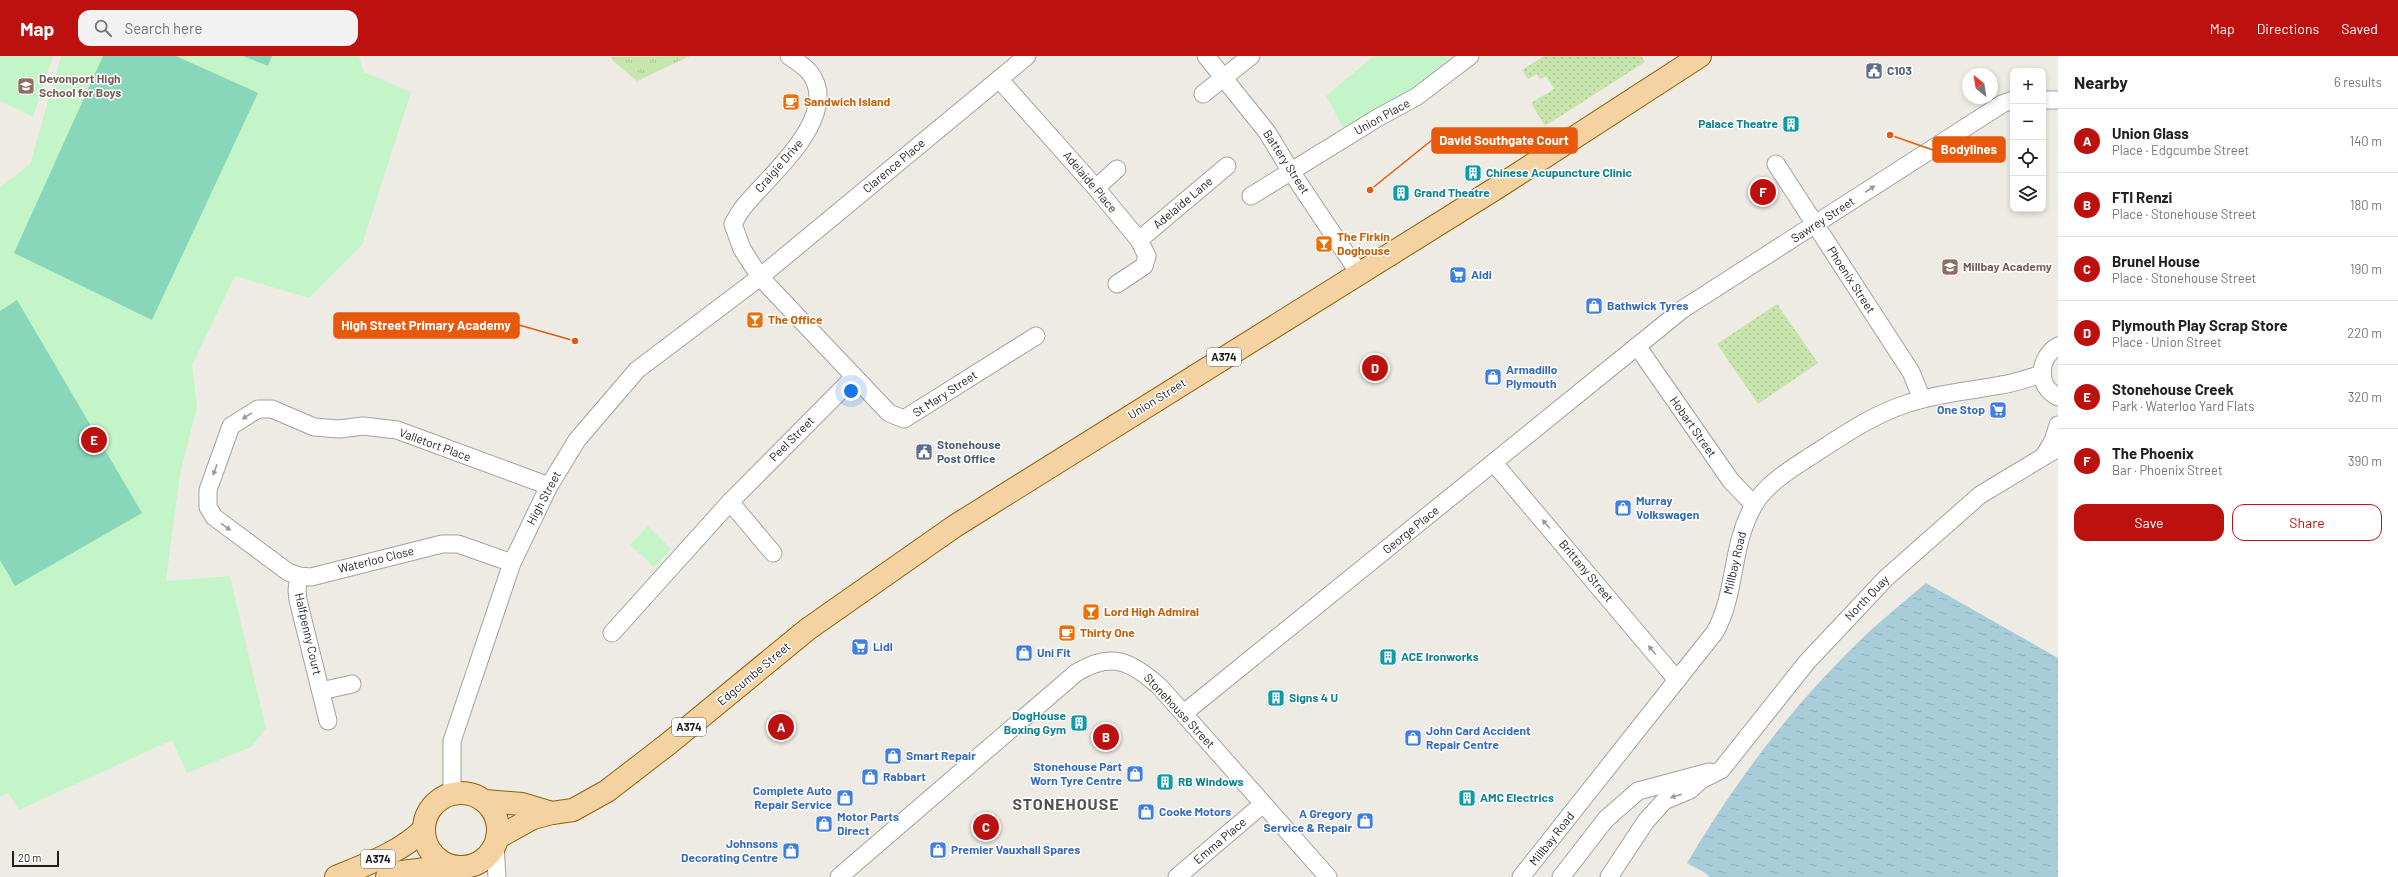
<!DOCTYPE html>
<html lang="en">
<head>
<meta charset="utf-8">
<style>
  body { margin:0; font-family:Barlow,sans-serif; background:#f2f2f2; color:#202124 }
  .controls { position:absolute; right:12px; top:12px; display:grid; overflow:hidden; border-radius:8px; box-shadow:0 2px 6px #0003 }
  .controls button { width:36px; height:36px; display:grid; place-items:center; padding:0; border:0; border-bottom:1px solid #e0e0e0; background:#fff; color:#202124; font:20px sans-serif }
  .compass { position:absolute; left:1962px; top:12px; width:36px; height:36px; border-radius:50%; background:#fff; box-shadow:0 2px 6px #0003; rotate:330deg }
  .scale { position:absolute; left:12px; bottom:10px; width:47px; box-sizing:border-box; padding-left:4px; border:2px solid #1e1e1e; border-top:0; font-size:11px; line-height:14px; white-space:nowrap; color:#1e1e1e; -webkit-text-stroke:3px #fff; paint-order:stroke }
  .you { position:absolute; left:851px; top:335px; width:14px; height:14px; margin:-10px; border:3px solid #fff; border-radius:50%; background:#1a73e8; box-shadow:0 0 0 6px #1a73e833 }
  .badge { display:grid; place-items:center; width:26px; height:26px; border-radius:50%; background:#bc110f; color:#fff; font-size:13px; font-weight:700 }
  .pin { position:absolute; translate:-50% -50%; border:2px solid #fff; box-shadow:0 1px 4px #0006 }
  .list { margin:0; padding:0; list-style:none }
  h2 { display:flex; justify-content:space-between; align-items:center; height:52px; margin:0; padding:0 16px; font-size:17px }
  h2 small { font-size:13px; font-weight:400; color:#757577 }
  .list li { display:grid; grid-template-columns:26px 1fr auto; gap:12px; align-items:center; box-sizing:border-box; height:64px; padding:0 16px; border-top:1px solid #e0e0e0 }
  .list b { display:block; font-size:15px; white-space:nowrap }
  .list p { margin:0; font-size:13px; white-space:nowrap; color:#757577 }
  .list em { font-size:13px; font-style:normal; color:#757577 }
  .actions { display:flex; gap:8px; padding:12px 16px }
  .actions a { flex:1; padding:9px 0; border:1px solid #bc110f; border-radius:12px; text-align:center; font-size:14px; color:#bc110f }
  .actions .main { background:#bc110f; color:#fff }
  .icon { flex:none; width:22px; height:22px; fill:none; stroke:currentColor; stroke-width:2; stroke-linecap:round; stroke-linejoin:round }
  .map { position:relative; flex:none; width:2058px; height:821px; overflow:hidden }
  header { display:flex; align-items:center; gap:24px; box-sizing:border-box; height:56px; padding:0 20px; background:#bc110f; color:#fff }
  header strong { font-size:19px }
  nav { display:flex; gap:22px; margin-inline-start:auto; font-size:14px }
  .search { width:280px; height:36px; background:#f2f2f2; display:flex; align-items:center; gap:10px; box-sizing:border-box; padding:0 14px; border-radius:12px; color:#757577; font-size:15px }
  main { display:flex }
  aside { flex:1; background:#fff }
  .map>svg:first-child { display:block }
  .grass { fill:url(#grass-tufts) }
  .park { fill:#c4f5c8 }
  .garden { fill:url(#garden-dots) }
  .pitch { fill:#88d7ba }
  .water { fill:url(#water-ripples) }
  .lines { fill:none; stroke-linecap:round; stroke-linejoin:round }
  .minor-casing { stroke:#a2a2a2; stroke-width:19 }
  .major-casing { stroke:#8c630b; stroke-width:24 }
  .minor { stroke:#fff; stroke-width:17 }
  .major { stroke:#f5d2a2; stroke-width:22 }
  .oneway { fill:#9a9a9a }
  .labels { text-anchor:middle; stroke-width:3; stroke-linejoin:round; paint-order:stroke }
  .shield { fill:#fff; stroke:#626262; stroke-width:1 }
  .shield-label { font-size:11px; font-weight:bold; fill:#1e1e1e }
  .service-label { font-size:12px; font-weight:bold; fill:#4e5e75; stroke:#fff; text-anchor:start }
  .education-label { font-size:12px; font-weight:bold; fill:#785e54; stroke:#fff; text-anchor:start }
  .food-label { font-size:12px; font-weight:bold; fill:#c56008; stroke:#fff; text-anchor:start }
  .street-label { font-size:12px; fill:#1e1e1e; stroke:#fff }
  .culture-label { font-size:12px; font-weight:bold; fill:#0d838f; stroke:#fff; text-anchor:start }
  .shop-label { font-size:12px; font-weight:bold; fill:#366cbe; stroke:#fff; text-anchor:start }
  .district-label { font-size:16px; font-weight:bold; letter-spacing:1px; fill:#515151; stroke:#fff }
  .leader { fill:none; stroke:#e8590c; stroke-width:1.5 }
  .callout-dot { fill:#e8590c; stroke:#fff; stroke-width:1.5 }
  .callout { fill:#e8590c; stroke:#e8590c; stroke-width:1.5 }
  .callout-label { font-size:13px; text-anchor:middle; font-weight:bold; fill:#fff }
</style>
</head>
<body>
<header>
<strong>Map</strong>
<div class="search"><svg class="icon" aria-label="search" viewBox="0 0 24 24"><circle cx="10" cy="10" r="6"/><path d="M15 15l6 6"/></svg>Search here</div>
<nav><a>Map</a><a>Directions</a><a>Saved</a></nav>
</header>
<main>
<div class="map">
<svg width="2058" height="821" viewBox="0 0 2058 821">
  <defs>
    <pattern id="grass-tufts" width="24" height="20" patternUnits="userSpaceOnUse"><rect width="24" height="20" fill="#c8e5ad"/><path d="M3 7l-1-3M5 7V3M7 7l1-3M15 17l-1-3M17 17v-4M19 17l1-3" fill="none" stroke="#abc494"/></pattern>
    <pattern id="garden-dots" width="8" height="8" patternUnits="userSpaceOnUse"><rect width="8" height="8" fill="#c8e5ad"/><path d="M2 2h.1M6 6h.1" fill="none" stroke="#abc494" stroke-width="1.8" stroke-linecap="round"/></pattern>
    <pattern id="water-ripples" width="26" height="14" patternUnits="userSpaceOnUse"><rect width="26" height="14" fill="#a8cdd8"/><path d="M2 4q2-2 4 0t4 0M15 11q2-2 4 0t4 0" fill="none" stroke="#90b0b9"/></pattern>
  </defs>
  <rect width="100%" height="100%" fill="#eeebe4"/>
  <path class="grass" d="M690,0L637,25L613,5L611,1Z"/>
  <g class="park">
    <path d="M0,0H53L33,61L0,45Z"/>
    <path d="M61,0H359L364,16L411,36L362,189L309,242L235,220L192,309L197,350L180,418L166,525L230,520L266,673L251,691L187,717L172,684L19,754L8,737L0,741V131L30,108Z"/>
    <path d="M1374,0H1457V5L1346,77L1326,40Z"/>
    <path d="M648,470L671,493L654,511L630,489Z"/>
  </g>
  <g class="garden">
    <path d="M1544,0H1641L1645,6L1545,70L1531,47L1554,33L1546,20L1540,23L1537,18L1528,23L1522,14Z"/>
    <path d="M1777,248L1818,307L1758,348L1717,288Z"/>
  </g>
  <g class="pitch">
    <path d="M103,0H176L258,37L152,264L14,197Z"/>
    <path d="M243,0H272L268,10Z"/>
    <path d="M17,244L142,457L15,530L0,504V255Z"/>
  </g>
  <path class="water" d="M1926,527L2058,602V821H1709L1707,818L1687,807C1737,722 1799,641 1871,574C1889,558 1908,542 1926,527Z"/>
  <g class="lines">
    <g class="minor-casing">
      <g id="minor">
        <path d="M789,0C796,5 806,11 810,17C842,59 770,119 747,147C741,153 737,161 733,168L742,193L760,221L889,357L904,363L1036,280"/>
        <path d="M1206,0L1267,76L1290,114L1359,217"/>
        <path d="M999,23L1096,132L1139,184L1147,200L1144,210L1117,228"/>
        <path d="M1203,38L1251,0"/>
        <path d="M2043,44H2058"/>
        <path d="M1776,108L1911,316L1922,343"/>
        <path d="M1096,132L1117,113"/>
        <path d="M1251,140L1379,61L1416,41L1470,0"/>
        <path d="M1139,184L1227,110"/>
        <path d="M1637,290L1731,425L1754,449"/>
        <path d="M2058,290C2038,302 2036,330 2058,341"/>
        <path d="M2044,400L2053,385L2058,369"/>
        <path d="M1494,407L1677,624"/>
        <path d="M730,446L773,497"/>
        <path d="M512,507L458,488H442L311,521L299,520L288,516L214,461L208,451V434L231,370L258,353H272L314,371L339,373L363,370L397,374L549,430"/>
        <path d="M299,520L297,534L298,544L328,665"/>
        <path d="M612,577L730,446L854,321"/>
        <path d="M321,635L352,628"/>
        <path d="M1184,657L1683,253L2002,48L2013,44"/>
        <path d="M452,738V685L512,507L549,430L577,384L637,314L760,221L1027,0"/>
        <path d="M495,790L497,821"/>
        <path d="M455,812L462,821"/>
        <path d="M839,821L1076,617C1111,595 1131,605 1160,631L1328,821"/>
        <path d="M1177,821L1263,748"/>
        <path d="M1521,821L1715,576C1737,537 1730,490 1754,449C1766,428 1791,413 1811,400C1842,380 1873,358 1909,347C1939,337 1970,335 2001,329C2015,327 2028,322 2042,318"/>
        <path d="M1561,821L1606,763L1638,735L1709,716"/>
        <path d="M1609,821L1646,765L1657,753L1664,745L1690,734L1701,724L1721,714L1807,606L1886,522L1980,439L2058,392"/>
      </g>
    </g>
    <g class="major-casing">
      <g id="major">
        <circle cx="461" cy="774" r="37"/>
        <path d="M485,745L522,748L552,757"/>
        <path d="M497,782L533,762L552,757L573,754L607,735L668,688L808,573L955,470L1498,131L1700,0"/>
        <path d="M336,821C367,808 400,797 424,773"/>
        <path d="M387,821L402,816L449,810"/>
      </g>
    </g>
    <use href="#minor" class="minor"/>
    <use href="#major" class="major"/>
  </g>
  <defs><path id="oneway-solid" d="M-6-.8H1V-3.2L6.5 0L1 3.2V.8H-6Z"/></defs>
  <g class="oneway">
    <use href="#oneway-solid" transform="translate(1870 133) rotate(-33)"/>
    <use href="#oneway-solid" transform="translate(247 360) rotate(148)"/>
    <use href="#oneway-solid" transform="translate(215 414) rotate(110)"/>
    <use href="#oneway-solid" transform="translate(1546 468) rotate(-130)"/>
    <use href="#oneway-solid" transform="translate(226 471) rotate(36)"/>
    <use href="#oneway-solid" transform="translate(1652 594) rotate(-130)"/>
    <use href="#oneway-solid" transform="translate(1676 740) rotate(163)"/>
  </g>
  <defs>
    <g id="civic-square" transform="scale(0.9)"><rect x="-9" y="-9" width="18" height="18" rx="4" fill="#5c6f8a" stroke="#fff"/><path d="M-.6-6.5H3V-4.5H.6V-3L4-1V1h2V6H-6V1h2V-1L-.6-3ZM-1.2 2.5V6h2.4V2.5Z" fill="#fff"/></g>
    <g id="school-square" transform="scale(0.9)"><rect x="-9" y="-9" width="18" height="18" rx="4" fill="#8d6e63" stroke="#fff"/><path d="M0-5L7-2L0 1L-7-2ZM-4 1L0 2.5L4 1V4Q0 6-4 4Z" fill="#fff"/></g>
    <g id="cafe-square" transform="scale(0.9)"><rect x="-9" y="-9" width="18" height="18" rx="4" fill="#e8710a" stroke="#fff"/><path d="M-5.5-4.5H6V0H3Q3 3.5 0 3.5H-2.5Q-5.5 3.5-5.5 0ZM3-3.2v2h1.7v-2ZM-6 4.5H4V6H-6Z" fill="#fff"/></g>
    <g id="building-square" transform="scale(0.9)"><rect x="-9" y="-9" width="18" height="18" rx="4" fill="#0f9aa8" stroke="#fff"/><path d="M-4-6H4V6H1V3H-1V6H-4ZM-2.5-4.3h1.7v1.8h-1.7ZM.8-4.3h1.7v1.8H.8ZM-2.5-1h1.7V.8h-1.7ZM.8-1h1.7V.8H.8Z" fill="#fff"/></g>
    <g id="bar-square" transform="scale(0.9)"><rect x="-9" y="-9" width="18" height="18" rx="4" fill="#e8710a" stroke="#fff"/><path d="M-6-5H6L.8 .8V4.5H3.5V6h-7V4.5H-.8V.8Z" fill="#fff"/></g>
    <g id="supermarket-square" transform="scale(0.9)"><rect x="-9" y="-9" width="18" height="18" rx="4" fill="#3f7fe0" stroke="#fff"/><path d="M-6-5.5h2.5l.6 2H6L4.5 2H-2.5L-4.4-4H-6ZM-1.5 3.2a1.3 1.3 0 1 0 .1 0ZM3 3.2a1.3 1.3 0 1 0 .1 0Z" fill="#fff"/></g>
    <g id="shop-square" transform="scale(0.9)"><rect x="-9" y="-9" width="18" height="18" rx="4" fill="#3f7fe0" stroke="#fff"/><path d="M-5-2.5h2.3a2.7 3.5 0 0 1 5.4 0H5L5.5 6h-11ZM-1.5-2.5h3a1.5 2.3 0 0 0-3 0Z" fill="#fff"/></g>
  </defs>
  <g fill-rule="evenodd">
    <use href="#civic-square" x="1874" y="15"/>
    <use href="#school-square" x="26" y="30"/>
    <use href="#cafe-square" x="791" y="46"/>
    <use href="#building-square" x="1791" y="68"/>
    <use href="#building-square" x="1473" y="117"/>
    <use href="#building-square" x="1401" y="137"/>
    <use href="#bar-square" x="1324" y="188"/>
    <use href="#school-square" x="1950" y="211"/>
    <use href="#supermarket-square" x="1458" y="219"/>
    <use href="#shop-square" x="1594" y="250"/>
    <use href="#bar-square" x="755" y="264"/>
    <use href="#shop-square" x="1493" y="321"/>
    <use href="#supermarket-square" x="1998" y="354"/>
    <use href="#civic-square" x="924" y="396"/>
    <use href="#shop-square" x="1623" y="452"/>
    <use href="#bar-square" x="1091" y="556"/>
    <use href="#cafe-square" x="1067" y="577"/>
    <use href="#supermarket-square" x="860" y="591"/>
    <use href="#shop-square" x="1024" y="597"/>
    <use href="#building-square" x="1388" y="601"/>
    <use href="#building-square" x="1276" y="642"/>
    <use href="#building-square" x="1079" y="667"/>
    <use href="#shop-square" x="1413" y="682"/>
    <use href="#shop-square" x="893" y="700"/>
    <use href="#shop-square" x="1135" y="718"/>
    <use href="#shop-square" x="870" y="721"/>
    <use href="#building-square" x="1165" y="726"/>
    <use href="#shop-square" x="845" y="742"/>
    <use href="#building-square" x="1467" y="742"/>
    <use href="#shop-square" x="1146" y="756"/>
    <use href="#shop-square" x="1365" y="765"/>
    <use href="#shop-square" x="824" y="768"/>
    <use href="#shop-square" x="938" y="794"/>
    <use href="#shop-square" x="791" y="795"/>
  </g>
  <g class="labels">
    <g class="shield">
      <rect x="1207" y="292" width="34" height="18" rx="3"/>
      <rect x="672" y="662" width="34" height="18" rx="3"/>
      <rect x="361" y="794" width="34" height="18" rx="3"/>
    </g>
    <g class="shield-label">
      <text x="1224" y="305">A374</text>
      <text x="689" y="675">A374</text>
      <text x="378" y="807">A374</text>
    </g>
    <g class="service-label">
      <text x="1887" y="19">C103</text>
      <text x="937" y="393">Stonehouse<tspan x="937" dy="14">Post Office</tspan></text>
    </g>
    <g class="education-label">
      <text x="39" y="27">Devonport High<tspan x="39" dy="14">School for Boys</tspan></text>
      <text x="1963" y="215">Millbay Academy</text>
    </g>
    <g class="food-label">
      <text x="804" y="50">Sandwich Island</text>
      <text x="1337" y="185">The Firkin<tspan x="1337" dy="14">Doghouse</tspan></text>
      <text x="768" y="268">The Office</text>
      <text x="1104" y="560">Lord High Admiral</text>
      <text x="1080" y="581">Thirty One</text>
    </g>
    <g class="street-label">
      <text transform="translate(1382 61) rotate(-29)" y="4">Union Place</text>
      <text transform="translate(1286 106) rotate(57)" y="4">Battery Street</text>
      <text transform="translate(779 110) rotate(-49)" y="4">Craigie Drive</text>
      <text transform="translate(894 110) rotate(-40)" y="4">Clarence Place</text>
      <text transform="translate(1090 126) rotate(50)" y="4">Adelaide Place</text>
      <text transform="translate(1183 147) rotate(-40)" y="4">Adelaide Lane</text>
      <text transform="translate(1823 164) rotate(-33)" y="4">Sawrey Street</text>
      <text transform="translate(1851 224) rotate(57)" y="4">Phoenix Street</text>
      <text transform="translate(945 338) rotate(-33)" y="4">St Mary Street</text>
      <text transform="translate(1157 343) rotate(-32)" y="4">Union Street</text>
      <text transform="translate(1693 371) rotate(55)" y="4">Hobart Street</text>
      <text transform="translate(792 383) rotate(-45)" y="4">Peel Street</text>
      <text transform="translate(435 389) rotate(20)" y="4">Valletort Place</text>
      <text transform="translate(544 442) rotate(-62)" y="4">High Street</text>
      <text transform="translate(1411 474) rotate(-39)" y="4">George Place</text>
      <text transform="translate(376 504) rotate(-14)" y="4">Waterloo Close</text>
      <text transform="translate(1735 507) rotate(-77)" y="4">Millbay Road</text>
      <text transform="translate(1586 515) rotate(50)" y="4">Brittany Street</text>
      <text transform="translate(1867 542) rotate(-46)" y="4">North Quay</text>
      <text transform="translate(308 578) rotate(77)" y="4">Halfpenny Court</text>
      <text transform="translate(754 618) rotate(-40)" y="4">Edgcumbe Street</text>
      <text transform="translate(1179 655) rotate(47)" y="4">Stonehouse Street</text>
      <text transform="translate(1552 783) rotate(-52)" y="4">Millbay Road</text>
      <text transform="translate(1220 785) rotate(-40)" y="4">Emma Place</text>
    </g>
    <g class="culture-label">
      <text x="1778" y="72" text-anchor="end">Palace Theatre</text>
      <text x="1486" y="121">Chinese Acupuncture Clinic</text>
      <text x="1414" y="141">Grand Theatre</text>
      <text x="1401" y="605">ACE Ironworks</text>
      <text x="1289" y="646">Signs 4 U</text>
      <text x="1066" y="664" text-anchor="end">DogHouse<tspan x="1066" dy="14">Boxing Gym</tspan></text>
      <text x="1178" y="730">RB Windows</text>
      <text x="1480" y="746">AMC Electrics</text>
    </g>
    <g class="shop-label">
      <text x="1471" y="223">Aldi</text>
      <text x="1607" y="254">Bathwick Tyres</text>
      <text x="1506" y="318">Armadillo<tspan x="1506" dy="14">Plymouth</tspan></text>
      <text x="1985" y="358" text-anchor="end">One Stop</text>
      <text x="1636" y="449">Murray<tspan x="1636" dy="14">Volkswagen</tspan></text>
      <text x="873" y="595">Lidl</text>
      <text x="1037" y="601">Uni Fit</text>
      <text x="1426" y="679">John Card Accident<tspan x="1426" dy="14">Repair Centre</tspan></text>
      <text x="906" y="704">Smart Repair</text>
      <text x="1122" y="715" text-anchor="end">Stonehouse Part<tspan x="1122" dy="14">Worn Tyre Centre</tspan></text>
      <text x="883" y="725">Rabbart</text>
      <text x="832" y="739" text-anchor="end">Complete Auto<tspan x="832" dy="14">Repair Service</tspan></text>
      <text x="1159" y="760">Cooke Motors</text>
      <text x="1352" y="762" text-anchor="end">A Gregory<tspan x="1352" dy="14">Service &amp; Repair</tspan></text>
      <text x="837" y="765">Motor Parts<tspan x="837" dy="14">Direct</tspan></text>
      <text x="778" y="792" text-anchor="end">Johnsons<tspan x="778" dy="14">Decorating Centre</tspan></text>
      <text x="951" y="798">Premier Vauxhall Spares</text>
    </g>
    <g class="district-label">
      <text x="1066" y="754">STONEHOUSE</text>
    </g>
  </g>
  <path class="leader" d="M1370 134L1432 84M1890 79L1933 94M575 285L519 269"/>
  <g class="callout-dot">
    <circle cx="1370" cy="134" r="4"/>
    <circle cx="1890" cy="79" r="4"/>
    <circle cx="575" cy="285" r="4"/>
  </g>
  <g class="callout">
    <rect x="1432" y="72" width="145" height="25" rx="4"/>
    <rect x="1933" y="81" width="72" height="25" rx="4"/>
    <rect x="334" y="257" width="185" height="25" rx="4"/>
  </g>
  <g class="callout-label">
    <text x="1504" y="89">David Southgate Court</text>
    <text x="1969" y="98">Bodylines</text>
    <text x="426" y="274">High Street Primary Academy</text>
  </g>
</svg>
<div class="controls">
<button>+</button>
<button>−</button>
<button><svg class="icon" aria-label="locate" viewBox="0 0 24 24"><circle cx="12" cy="12" r="6"/><path d="M12 2v4M12 18v4M2 12h4M18 12h4"/></svg></button>
<button><svg class="icon" aria-label="layers" viewBox="0 0 24 24"><path d="M12 4l9 5-9 5-9-5zM3 14l9 5 9-5"/></svg></button>
</div>
<svg class="compass" viewBox="-18 -18 36 36"><path d="M0-13l5 13h-10z" fill="#e53935"/><path d="M0 13l5-13h-10z" fill="#757577"/></svg>
<div class="scale">20 m</div>
<div class="you"></div>
<div class="pin badge" style="left:781px;top:671px">A</div>
<div class="pin badge" style="left:1106px;top:681px">B</div>
<div class="pin badge" style="left:986px;top:771px">C</div>
<div class="pin badge" style="left:1375px;top:312px">D</div>
<div class="pin badge" style="left:94px;top:384px">E</div>
<div class="pin badge" style="left:1763px;top:136px">F</div>
</div>
<aside>
<h2>Nearby<small>6 results</small></h2>
<ul class="list">
<li><span class="badge">A</span><div><b>Union Glass</b><p>Place · Edgcumbe Street</p></div><em>140 m</em></li>
<li><span class="badge">B</span><div><b>FTI Renzi</b><p>Place · Stonehouse Street</p></div><em>180 m</em></li>
<li><span class="badge">C</span><div><b>Brunel House</b><p>Place · Stonehouse Street</p></div><em>190 m</em></li>
<li><span class="badge">D</span><div><b>Plymouth Play Scrap Store</b><p>Place · Union Street</p></div><em>220 m</em></li>
<li><span class="badge">E</span><div><b>Stonehouse Creek</b><p>Park · Waterloo Yard Flats</p></div><em>320 m</em></li>
<li><span class="badge">F</span><div><b>The Phoenix</b><p>Bar · Phoenix Street</p></div><em>390 m</em></li>
</ul>
<div class="actions"><a class="main">Save</a><a>Share</a></div>
</aside>
</main>
</body>
</html>
